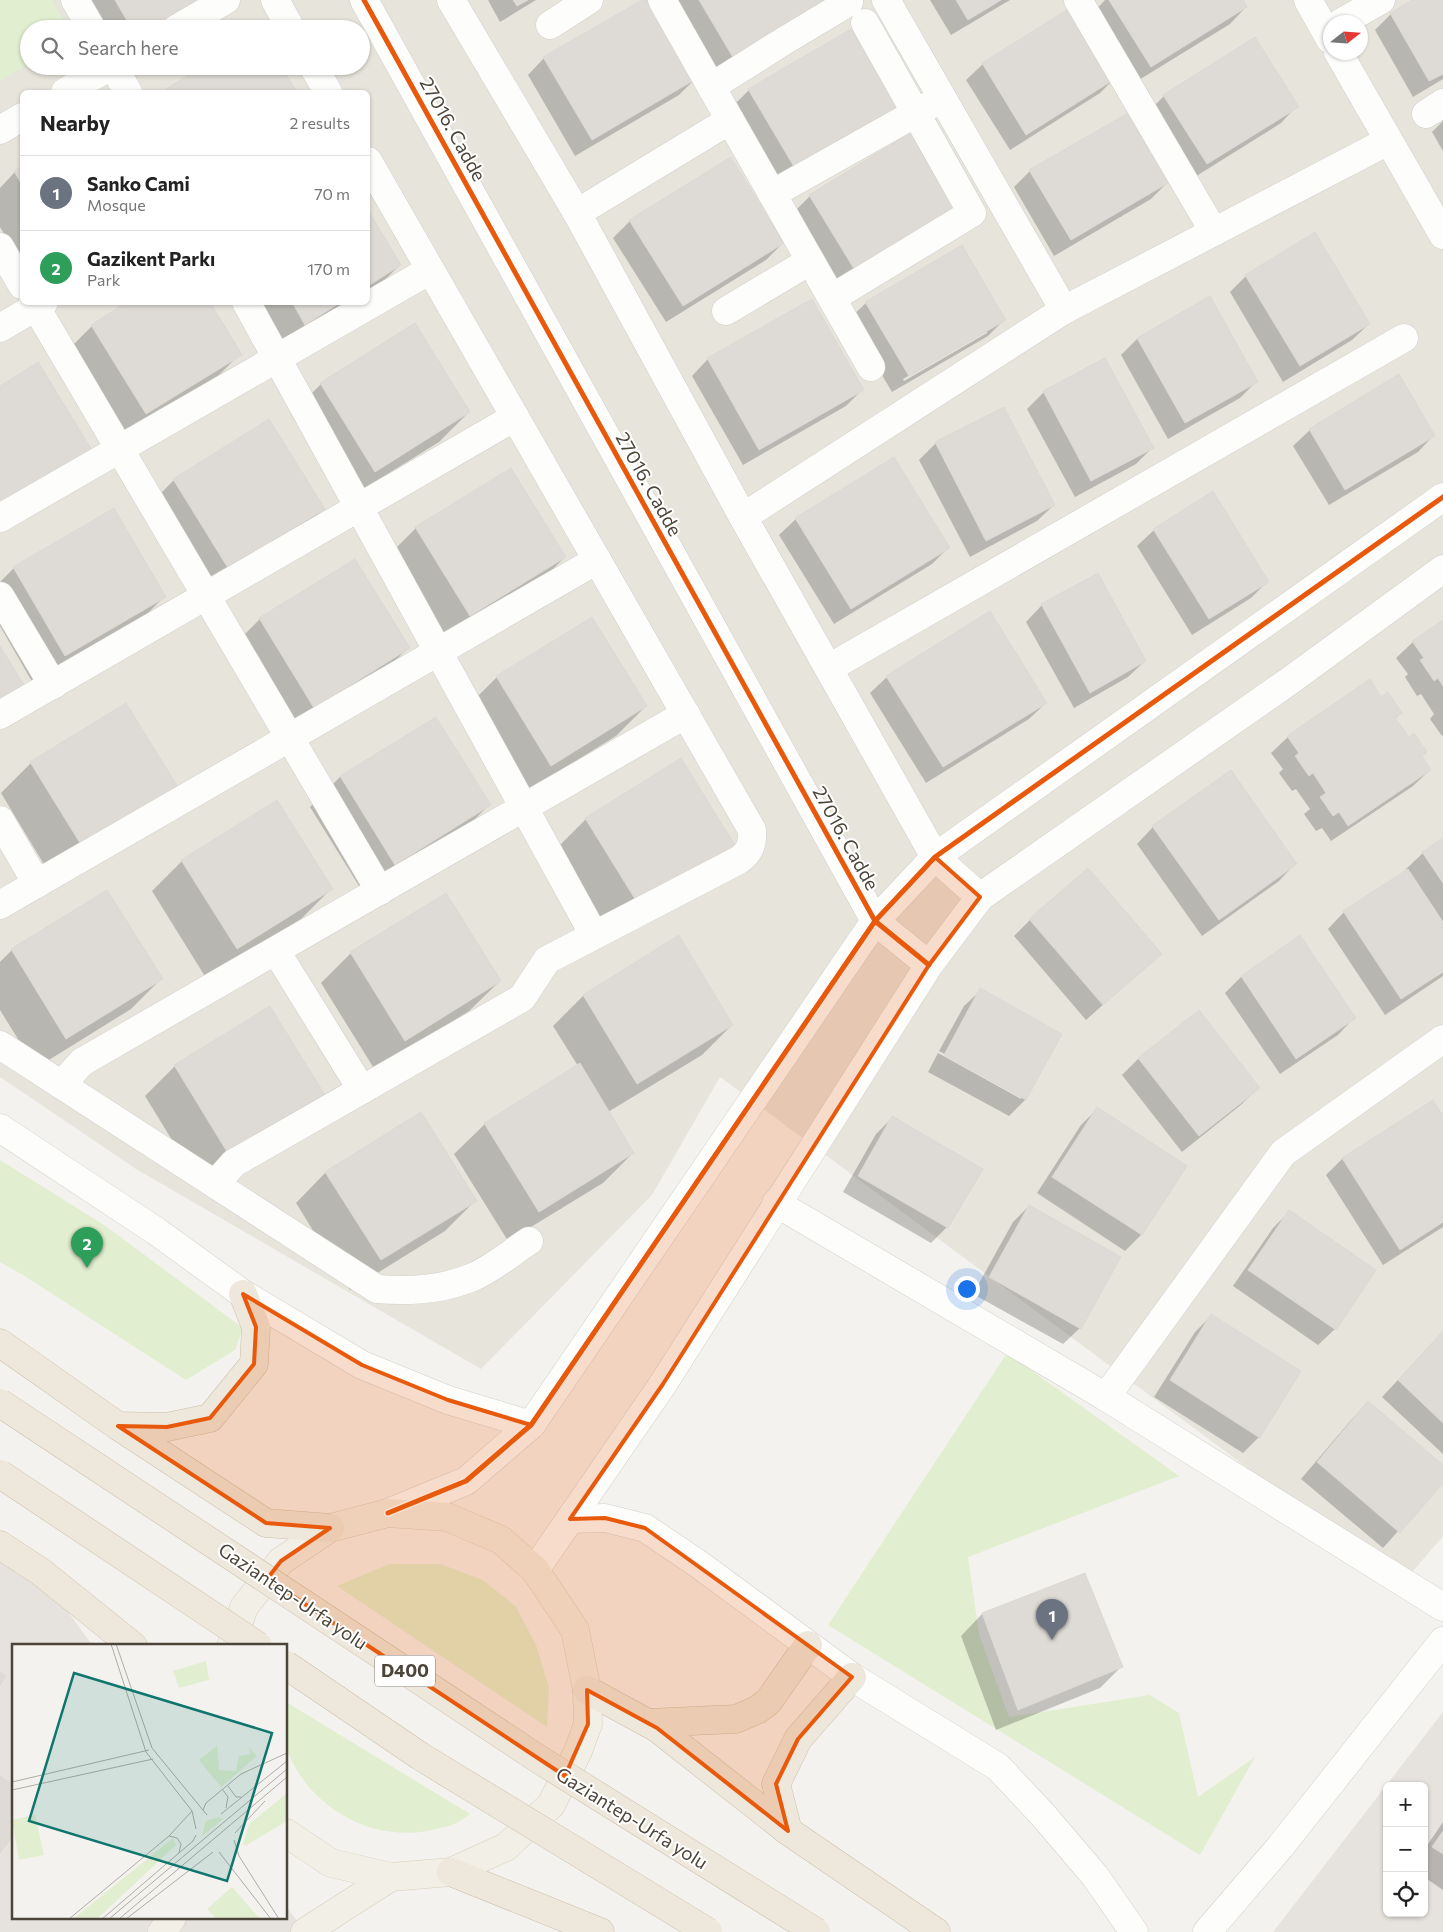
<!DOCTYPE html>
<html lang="en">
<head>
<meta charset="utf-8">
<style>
  body { margin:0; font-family:Commissioner,sans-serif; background:#f6f6f6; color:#222 }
  .controls { position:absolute; right:15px; bottom:15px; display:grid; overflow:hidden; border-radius:8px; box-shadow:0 1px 4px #0004 }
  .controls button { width:45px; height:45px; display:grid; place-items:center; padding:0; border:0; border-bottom:1px solid #e0e0e0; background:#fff; color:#222; font:25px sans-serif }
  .compass { position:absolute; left:1323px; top:15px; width:45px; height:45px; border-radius:50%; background:#fff; box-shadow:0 1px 4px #0004; rotate:73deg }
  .you { position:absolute; left:966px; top:1288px; width:18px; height:18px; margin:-12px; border:4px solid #fff; border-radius:50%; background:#1a73e8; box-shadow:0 0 0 8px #1a73e833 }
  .badge { display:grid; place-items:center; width:32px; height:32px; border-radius:50%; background:#b45309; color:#fff; font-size:16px; font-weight:700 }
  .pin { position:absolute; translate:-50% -41px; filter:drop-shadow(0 1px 2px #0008) }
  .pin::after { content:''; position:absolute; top:26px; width:18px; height:15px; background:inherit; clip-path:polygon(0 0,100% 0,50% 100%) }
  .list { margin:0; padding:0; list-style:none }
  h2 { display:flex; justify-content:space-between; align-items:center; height:65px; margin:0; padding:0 20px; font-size:21px }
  h2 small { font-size:16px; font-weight:400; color:#767676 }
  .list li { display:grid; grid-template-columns:32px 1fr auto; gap:15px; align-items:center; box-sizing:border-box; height:75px; padding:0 20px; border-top:1px solid #e0e0e0 }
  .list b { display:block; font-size:19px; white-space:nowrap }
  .list p { margin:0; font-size:16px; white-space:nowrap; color:#767676 }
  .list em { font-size:16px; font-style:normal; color:#767676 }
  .icon { flex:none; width:28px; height:28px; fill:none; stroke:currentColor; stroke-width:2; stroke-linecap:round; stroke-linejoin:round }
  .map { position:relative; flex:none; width:1443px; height:1932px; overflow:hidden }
  .search { position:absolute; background:#fff; box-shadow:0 1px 4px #0004; left:20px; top:20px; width:350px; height:55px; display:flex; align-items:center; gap:12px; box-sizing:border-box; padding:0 18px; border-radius:28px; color:#767676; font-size:19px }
  .panel { position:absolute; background:#fff; box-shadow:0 1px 4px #0004; left:20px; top:90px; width:350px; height:215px; border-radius:8px }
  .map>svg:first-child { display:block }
  .residential { fill:#e7e4dc; fill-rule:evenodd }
  .industrial { fill:#e6e2de; fill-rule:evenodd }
  .green { fill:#e1eecf }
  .shadow { fill:#0003; fill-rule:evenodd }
  .building { fill:#dedbd6; stroke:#dcd9d4 }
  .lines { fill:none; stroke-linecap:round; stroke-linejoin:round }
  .minor-casing { stroke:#d2d0cb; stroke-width:29 }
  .major-casing { stroke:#d6cebb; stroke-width:29 }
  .highway-casing { stroke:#ccbfa9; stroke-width:29 }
  .minor { stroke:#fdfdfc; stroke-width:28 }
  .major { stroke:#f2efe6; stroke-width:28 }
  .highway { stroke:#ede8db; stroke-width:28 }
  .highway-bridge-casing { stroke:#ccbfa9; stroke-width:29; stroke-linecap:butt }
  .highway-bridge { stroke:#ede8db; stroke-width:28 }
  .cycleway-casing { stroke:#fff; stroke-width:8 }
  .cycleway { stroke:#e8590c; stroke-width:5 }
  .marked { fill:#e8590c; fill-opacity:0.2; stroke:#e8590c; stroke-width:4; stroke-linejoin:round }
  .labels { text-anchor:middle; stroke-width:4; stroke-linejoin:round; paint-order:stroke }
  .shield { fill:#fff; stroke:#817c74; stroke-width:1 }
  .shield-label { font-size:18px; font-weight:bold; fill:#4b4439 }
  .street-label { font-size:19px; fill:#4b4439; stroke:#fff }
  .inset-road { fill:none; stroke:#b0aca6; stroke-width:1 }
  .view { fill:#0f766e; fill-opacity:0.15; stroke:#0f766e; stroke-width:2.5 }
  .inset-edge { fill:none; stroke:#4b4439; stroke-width:2.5 }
</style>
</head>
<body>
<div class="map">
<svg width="1443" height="1932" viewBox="0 0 1443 1932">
  <rect width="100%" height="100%" fill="#f4f2ee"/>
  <path class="residential" d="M0,0H1443V1536L1403,1583L720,1077L652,1195L481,1369L136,1169L0,1077ZM1330,22H1360V52H1330ZM29,29H361V66H29ZM22,92H368V302H22Z"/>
  <g class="industrial">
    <path d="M0,1540L28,1558L93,1646H14V1918H286V1906L305,1932H0Z"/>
    <path d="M1443,1712V1932H1273ZM1387,1786H1424V1913H1387Z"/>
  </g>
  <g class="green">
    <path d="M0,0H52L68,29H29V64L0,81Z"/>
    <path d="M0,1160L104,1225L243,1328L235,1350L186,1380L23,1275L0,1262Z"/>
    <path d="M1007,1353L1179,1476L968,1557L979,1634L1009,1717L1150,1695L1179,1713L1198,1797L1255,1757L1200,1855L828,1625Z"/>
    <path d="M389,1564H440L483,1580L516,1607L536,1645L549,1688L547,1727L337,1586Z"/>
    <path d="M286,1702L470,1814C465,1817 460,1822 454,1824C448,1827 439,1828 432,1830C374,1843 313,1810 289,1755C283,1740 286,1718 286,1702Z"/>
  </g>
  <g class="shadow">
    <path d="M66,0H216L176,29H84Z"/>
    <path d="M488,0H536L500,22Z"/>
    <path d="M644,0L695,79L679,95L575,156L528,75L544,58Z"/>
    <path d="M673,0H833L718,74Z"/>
    <path d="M930,0H1010L951,35Z"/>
    <path d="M1105,0H1241L1246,7L1230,24L1134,83L1092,14Z"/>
    <path d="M1415,0H1443V79L1413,97L1375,30L1391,14Z"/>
    <path d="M983,64L1116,77L1100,93L1010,150L966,80Z"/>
    <path d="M205,66H279L295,92H163Z"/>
    <path d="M749,90L897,111L779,186L733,106Z"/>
    <path d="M1164,96L1297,106L1281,123L1190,180L1148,112Z"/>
    <path d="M1443,121V151L1432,132Z"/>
    <path d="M914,132L961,207L839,288L793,213L810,196Z"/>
    <path d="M731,159L783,243L766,260L666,322L613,238L630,221Z"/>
    <path d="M22,168V263L0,227V188L15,172Z"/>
    <path d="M1030,171L1167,183L1151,199L1054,256L1014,187Z"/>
    <path d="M368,213L400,265L368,296Z"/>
    <path d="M1246,276L1369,324L1352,340L1283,382L1230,292Z"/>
    <path d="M1209,298L1256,382L1240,398L1168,439L1121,355L1137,339Z"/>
    <path d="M243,302H358L275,354Z"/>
    <path d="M866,303L1004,320L988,336L892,392L849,319ZM987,330V333L904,381L903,379Z"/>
    <path d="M92,326L240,354L210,384L116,443L62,356Z"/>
    <path d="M708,359L862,390L846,406L743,465L692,376Z"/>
    <path d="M1105,360L1152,448L1136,464L1075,497L1027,409L1044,392Z"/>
    <path d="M321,384L469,412L439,442L344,501L291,414Z"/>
    <path d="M1003,408L1054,505L1037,521L970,557L919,460L936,443Z"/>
    <path d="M1310,430L1434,435L1418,452L1329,505L1293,446Z"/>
    <path d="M174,480L323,509L293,539L198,597L144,510Z"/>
    <path d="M1212,493L1267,582L1251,598L1192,635L1137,546L1154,530Z"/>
    <path d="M796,519L948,548L932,564L834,624L779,535Z"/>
    <path d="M416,528L565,557L535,587L440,645L386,558Z"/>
    <path d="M14,568L164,597L134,627L34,685L0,626V582Z"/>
    <path d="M1042,605L1145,661L1128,677L1074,708L1026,622Z"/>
    <path d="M260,619L408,648L378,678L284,737L230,649Z"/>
    <path d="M592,619L646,706L616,736L521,795L467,707L497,677Z"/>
    <path d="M1443,621V735L1442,736L1430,719L1434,714L1421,694L1417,696L1405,677L1408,674L1396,658L1413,642Z"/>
    <path d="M887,677L1046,703L1029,719L926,783L870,693Z"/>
    <path d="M1381,698L1401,712L1395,719L1430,770L1413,786L1331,841L1322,828L1316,831L1304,814L1310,809L1296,789L1292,791L1279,773L1283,769L1271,753L1288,737Z"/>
    <path d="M435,718L489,805L459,835L364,894L310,807L340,777Z"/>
    <path d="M31,763L179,791L54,881L1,793Z"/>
    <path d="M586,819L704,877L610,936L556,849Z"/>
    <path d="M1153,827L1295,864L1279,881L1202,936L1137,844Z"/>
    <path d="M1443,839V976L1385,1015L1328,929L1344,912L1407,871L1406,869L1423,853Z"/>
    <path d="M182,861L331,889L301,919L206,978L152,891Z"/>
    <path d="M1030,920L1160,954L1086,1020L1014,936Z"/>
    <path d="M678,937L732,1025L702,1055L608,1112L633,1153L603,1183L508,1241L454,1154L485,1124L578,1066L553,1026L583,996Z"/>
    <path d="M1300,937L1354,1018L1338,1035L1280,1074L1225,993L1241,977Z"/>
    <path d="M12,950L161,979L131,1009L36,1068L0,1010V962Z"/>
    <path d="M351,953L500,981L469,1011L375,1070L321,983Z"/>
    <path d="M981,990L1060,1034L1025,1100L1009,1116L928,1072L938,1053L1021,1099V1096L939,1051L964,1006Z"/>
    <path d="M270,1008L294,1125L199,1184L145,1096L175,1066Z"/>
    <path d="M1139,1058L1258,1088L1242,1104L1182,1152L1122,1075Z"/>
    <path d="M1432,1102L1443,1118V1227L1383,1265L1326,1175L1342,1159Z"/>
    <path d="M1097,1109L1185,1166L1141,1235L1125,1251L1037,1193L1081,1125Z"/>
    <path d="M892,1118L947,1227L931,1243L843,1192L876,1134Z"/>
    <path d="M326,1172L475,1201L445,1231L350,1290L296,1203Z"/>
    <path d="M1029,1206L1080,1328L1063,1344L973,1294L1013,1222Z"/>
    <path d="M1289,1212L1335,1329L1318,1345L1233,1286L1273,1228Z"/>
    <path d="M1212,1315L1259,1437L1243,1453L1154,1397L1195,1332Z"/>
    <path d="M1443,1332V1454L1382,1397Z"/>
    <path d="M1368,1403L1443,1466V1481L1383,1548L1301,1479L1352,1419Z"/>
    <path d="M1085,1574L1121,1667L1100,1688L996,1730L961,1636L982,1614Z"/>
    <path d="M1443,1822V1890L1424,1877V1850Z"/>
  </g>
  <g class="building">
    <path d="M115,0H206L160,29H132Z"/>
    <path d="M513,0H528L517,6Z"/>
    <path d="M642,0H650L696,79L592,140L543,57Z"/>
    <path d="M699,0H831L734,59Z"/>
    <path d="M956,0H1001L968,20Z"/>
    <path d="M1109,0H1243L1247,7L1151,67Z"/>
    <path d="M1412,0H1443V74L1429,81L1390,13Z"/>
    <path d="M1073,6L1118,77L1026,135L982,63Z"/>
    <path d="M851,29L898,111L796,170L748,89Z"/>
    <path d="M1255,37L1299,107L1207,164L1163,95Z"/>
    <path d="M202,66H280L297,92H164L163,91Z"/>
    <path d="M1128,113L1168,183L1071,240L1029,170Z"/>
    <path d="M915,130L962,207L856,272L809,195Z"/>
    <path d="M731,157L784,243L683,306L629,220Z"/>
    <path d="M22,166V185L14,171Z"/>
    <path d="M368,210L401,265L368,286Z"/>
    <path d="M1315,232L1370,324L1300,366L1245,275Z"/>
    <path d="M962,245L1006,320L909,376L865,302Z"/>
    <path d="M1210,296L1258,382L1185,423L1137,338Z"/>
    <path d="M812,299L864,390L759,450L707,358Z"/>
    <path d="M127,302H210L242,355L146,414L91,325Z"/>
    <path d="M292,302H341L305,325Z"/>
    <path d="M415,323L470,412L375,472L320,383Z"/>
    <path d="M1105,358L1154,448L1091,481L1043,391Z"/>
    <path d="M38,362L93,452L0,509V386Z"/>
    <path d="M1399,374L1435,436L1345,490L1309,429Z"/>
    <path d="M1004,407L1055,505L986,541L935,442Z"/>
    <path d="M269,419L325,509L228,568L173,479Z"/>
    <path d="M894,457L950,548L851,609L795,518Z"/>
    <path d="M511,468L566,557L470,616L415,527Z"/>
    <path d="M1213,491L1269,582L1209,619L1153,529Z"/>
    <path d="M114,508L166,597L65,656L13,567Z"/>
    <path d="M355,559L410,648L314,708L259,618Z"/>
    <path d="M1098,573L1146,661L1090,693L1041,604Z"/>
    <path d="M990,611L1047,703L943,767L886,676Z"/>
    <path d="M592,617L647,706L551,766L496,676Z"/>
    <path d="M1443,620V686L1438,678L1434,681L1420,660L1424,658L1412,641Z"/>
    <path d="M0,646L24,685L0,699Z"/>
    <path d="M1370,679L1381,697L1388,692L1402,713L1395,718L1409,737L1414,733L1427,752L1422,756L1431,770L1348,826L1339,812L1333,816L1320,797L1326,793L1313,773L1309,776L1295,756L1299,753L1287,736Z"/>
    <path d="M126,703L181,792L85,851L30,762Z"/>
    <path d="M436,717L491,805L395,865L340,776Z"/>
    <path d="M681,758L736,847L640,907L585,818Z"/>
    <path d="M1231,770L1297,864L1219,920L1152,826Z"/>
    <path d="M277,800L333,889L237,949L181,860Z"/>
    <path d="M1443,838V883L1422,852Z"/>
    <path d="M1088,868L1162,954L1103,1005L1029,919Z"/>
    <path d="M1408,869L1443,922V972L1401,999L1343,911Z"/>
    <path d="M107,890L163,979L66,1039L11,949Z"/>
    <path d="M446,893L501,981L405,1041L350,952Z"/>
    <path d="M679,935L733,1025L637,1084L583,995Z"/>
    <path d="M1300,935L1356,1018L1296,1059L1241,976Z"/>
    <path d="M980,988L1062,1034L1026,1100L944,1055Z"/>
    <path d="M270,1006L325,1095L229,1155L174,1065Z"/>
    <path d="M1199,1010L1260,1088L1199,1136L1138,1058Z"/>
    <path d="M580,1063L634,1153L539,1212L484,1123Z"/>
    <path d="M1433,1100L1443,1116V1222L1400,1250L1342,1158Z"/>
    <path d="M1097,1107L1187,1166L1142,1235L1052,1177Z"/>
    <path d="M421,1112L477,1201L381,1260L325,1172Z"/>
    <path d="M892,1116L983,1169L948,1228L858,1176Z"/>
    <path d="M1029,1205L1121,1257L1081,1329L989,1277Z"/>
    <path d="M1289,1210L1376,1270L1336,1330L1248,1270Z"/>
    <path d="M1211,1314L1301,1371L1260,1438L1170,1380Z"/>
    <path d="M1443,1331V1423L1398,1380Z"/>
    <path d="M1368,1401L1443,1465V1483L1400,1533L1317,1462Z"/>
    <path d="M1085,1573L1123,1667L1018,1710L982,1613Z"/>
    <path d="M0,1672L6,1676L0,1685Z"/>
    <path d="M0,1776L14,1786V1834L0,1853Z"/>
    <path d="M1443,1831V1854L1432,1847Z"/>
  </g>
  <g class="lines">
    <g class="minor-casing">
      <g id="minor">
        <path d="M75,0L92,29"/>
        <path d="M275,0L291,29"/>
        <path d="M364,0L875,921L929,965"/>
        <path d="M451,0L577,213L743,517L935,857L980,897"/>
        <path d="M886,0L1064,310"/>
        <path d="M1078,0L1214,232"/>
        <path d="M1308,0L1330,39"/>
        <path d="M1342,22L1381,0"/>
        <path d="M550,25L589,0"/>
        <path d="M176,29L226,0"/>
        <path d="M1338,52L1443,235"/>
        <path d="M113,66L128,92"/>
        <path d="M313,66L328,92"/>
        <path d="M711,87L784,41L849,2"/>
        <path d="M65,92L111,66"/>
        <path d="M1426,114L1443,103"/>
        <path d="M730,120L871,367"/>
        <path d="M0,130L22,117"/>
        <path d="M772,194L932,104"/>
        <path d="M577,213L730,120L662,0"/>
        <path d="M0,247L22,285"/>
        <path d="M832,298L972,213L865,23"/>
        <path d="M33,302L380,891"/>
        <path d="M246,302L594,935"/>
        <path d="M726,311L810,261"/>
        <path d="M0,328L44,302"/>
        <path d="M743,517L1064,310L1388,141"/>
        <path d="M0,518L430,270"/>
        <path d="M0,596L53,685"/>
        <path d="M829,668L1404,338"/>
        <path d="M0,715L515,417"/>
        <path d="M0,820L37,884"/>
        <path d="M0,905L597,560"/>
        <path d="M276,951L362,1090"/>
        <path d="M0,1045L377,1289C411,1292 442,1290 473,1277C492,1269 512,1252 529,1241"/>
        <path d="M61,1085L82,1062L686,714"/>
        <path d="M0,1128L156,1231L243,1294L362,1365L448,1400L531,1425"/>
        <path d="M215,1184L234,1163L522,998L547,960L739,860C750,852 753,844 752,830L368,161"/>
        <path d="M776,1203L1106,1397L1443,1607"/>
        <path d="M1106,1397L1283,1153L1443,1039"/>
        <path d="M388,1513L466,1481L531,1425L875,921L935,857L1443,497"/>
        <path d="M570,1519L605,1518L645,1528L697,1563L852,1677L998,1767L1043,1815L1095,1876L1134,1932"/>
        <path d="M535,1570L663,1384L929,965L980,897L1288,682L1443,569"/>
        <path d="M1207,1932L1280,1847L1443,1641"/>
      </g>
    </g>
    <g class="major-casing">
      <g id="major">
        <path d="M231,1646L244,1607L281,1561L330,1528L388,1513L447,1517L501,1540L535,1570L575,1630L587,1690L588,1724L578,1751L551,1805L506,1847L451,1872L391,1877L331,1863L286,1833"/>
        <path d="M162,1932L172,1918"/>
        <path d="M305,1932L391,1877"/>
      </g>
    </g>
    <g class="highway-casing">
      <g id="highway">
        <path d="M0,1343L118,1426L266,1523L330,1528"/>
        <path d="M118,1426L167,1427L210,1418L254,1364L256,1327L243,1294"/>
        <path d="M0,1545L41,1572L133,1646"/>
        <path d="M587,1690L657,1728L788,1831L936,1932"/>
        <path d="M648,1723L736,1719L757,1710L768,1702L808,1645"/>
        <path d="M788,1831L776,1784L798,1739L852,1677"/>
        <path d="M451,1872L600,1932"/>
      </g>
    </g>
    <use href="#minor" class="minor"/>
    <use href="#major" class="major"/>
    <use href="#highway" class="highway"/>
    <g class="highway-bridge-casing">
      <g id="highway-bridge">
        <path d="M0,1403L540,1760L816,1932"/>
        <path d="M0,1474L258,1646"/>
        <path d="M286,1665L420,1756L708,1932"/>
      </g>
    </g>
    <use href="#highway-bridge" class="highway-bridge"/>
    <g class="cycleway-casing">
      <g id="cycleway">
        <path d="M364,0L875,921L929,965"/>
        <path d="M388,1513L466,1481L531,1425L875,921L935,857L1443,497"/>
      </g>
    </g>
    <use href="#cycleway" class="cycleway"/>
  </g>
  <path class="marked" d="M935,857L980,897L929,965L663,1384L570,1519L605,1518L645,1528L852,1677L798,1739L776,1784L788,1831L657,1728L587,1690L588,1724L565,1776L267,1579L281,1561L330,1528L266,1523L118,1426L167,1427L210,1418L254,1364L256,1327L243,1294L362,1365L448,1400L531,1425L875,921Z"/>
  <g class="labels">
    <rect class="shield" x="375" y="1655.5" width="60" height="31" rx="4"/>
    <g class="shield-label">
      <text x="405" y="1677">D400</text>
    </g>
    <g class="street-label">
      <text transform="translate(453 129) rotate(61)" y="7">27016. Cadde</text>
      <text transform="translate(649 484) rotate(61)" y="7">27016. Cadde</text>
      <text transform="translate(846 838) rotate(61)" y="7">27016. Cadde</text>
      <text transform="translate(293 1596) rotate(34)" y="7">Gaziantep-Urfa yolu</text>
      <text transform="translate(632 1818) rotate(32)" y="7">Gaziantep-Urfa yolu</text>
    </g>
  </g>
  <g transform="translate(12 1644)">
    <rect width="275" height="275" fill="#f4f2ee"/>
    <path d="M194,17L197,36L167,44L161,27ZM205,102L207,126L224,127L227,112L239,110L236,103L245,112L209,143L187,116ZM275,149V177L233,202L231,200L237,180ZM23,171L32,211L7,216L0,176ZM207,173L211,175L190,192L194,177ZM161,194L164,201L85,275H61ZM220,243L248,275H205L195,265Z" fill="#e1eecf"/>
    <path class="inset-road" d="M99,0L134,108L180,167L184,185M104,0L140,104L195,171M0,138L137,106M216,142L224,153H229M0,146L141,115M211,146L216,153L214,164M191,166L194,159L229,130L275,109M209,170L275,117M223,189L253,157M157,192L165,194L169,200L167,209M222,196L227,212L267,275M207,208L259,275M57,275L157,192L180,167M90,275L181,197L184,191M97,275L275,125M107,275L275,133M114,275L201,208"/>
    <path class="view" d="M62,29L260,89L215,237L17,177Z"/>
    <rect width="275" height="275" class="inset-edge"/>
  </g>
</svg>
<div class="controls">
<button>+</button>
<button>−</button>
<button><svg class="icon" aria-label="locate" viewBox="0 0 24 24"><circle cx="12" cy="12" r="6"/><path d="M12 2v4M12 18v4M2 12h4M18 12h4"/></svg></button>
</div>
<svg class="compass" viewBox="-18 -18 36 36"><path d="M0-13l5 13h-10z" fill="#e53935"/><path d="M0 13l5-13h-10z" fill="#767676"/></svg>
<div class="you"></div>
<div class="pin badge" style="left:1052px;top:1640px;background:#6b7280">1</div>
<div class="pin badge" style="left:87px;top:1268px;background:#2e9e5b">2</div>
<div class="search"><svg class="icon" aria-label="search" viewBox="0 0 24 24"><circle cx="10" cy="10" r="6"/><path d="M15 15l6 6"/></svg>Search here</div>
<section class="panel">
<h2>Nearby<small>2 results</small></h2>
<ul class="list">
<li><span class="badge" style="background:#6b7280">1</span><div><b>Sanko Cami</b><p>Mosque</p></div><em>70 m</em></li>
<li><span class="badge" style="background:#2e9e5b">2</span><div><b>Gazikent Parkı</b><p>Park</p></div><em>170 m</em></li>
</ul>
</section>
</div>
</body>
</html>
